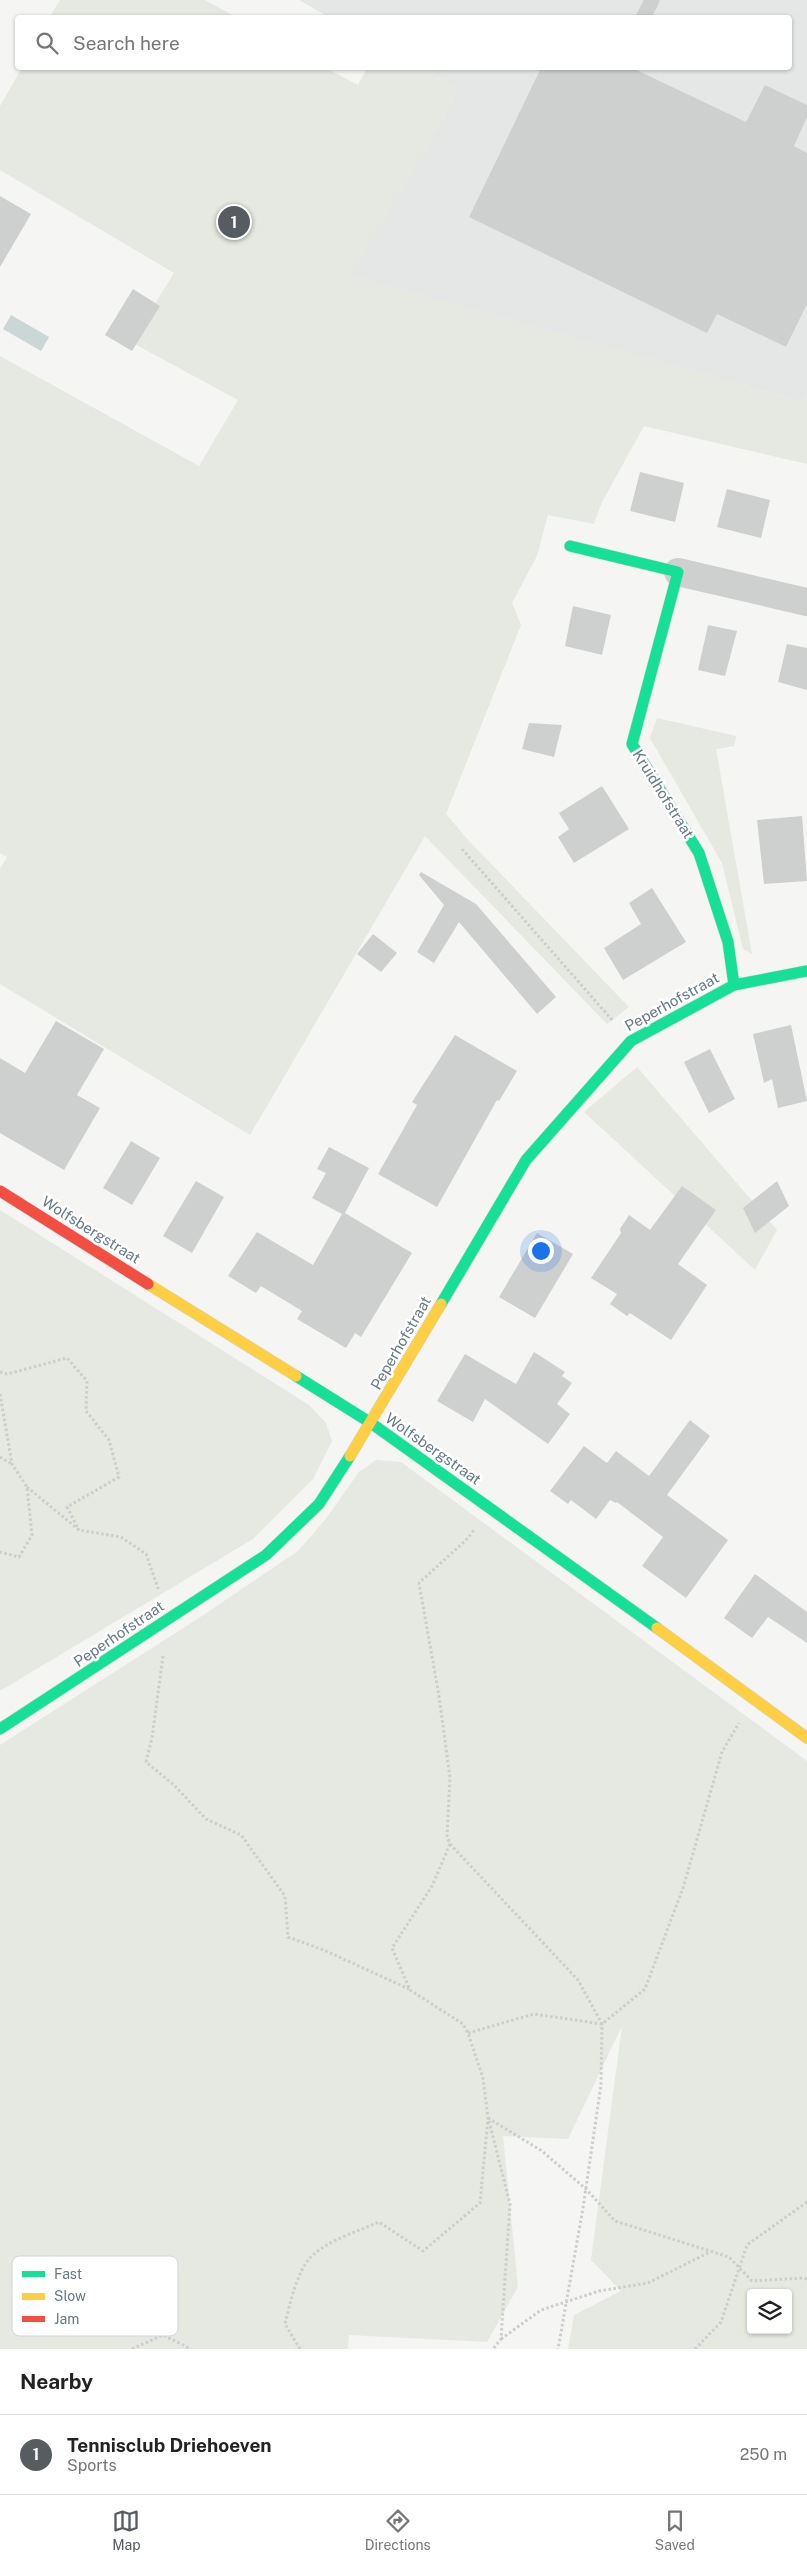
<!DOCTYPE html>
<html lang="en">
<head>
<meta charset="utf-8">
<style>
  body { margin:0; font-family:"Public Sans",sans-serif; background:#f6f6f6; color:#222 }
  .controls { position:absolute; right:15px; bottom:15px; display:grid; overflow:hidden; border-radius:5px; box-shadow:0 1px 4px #0004 }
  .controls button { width:45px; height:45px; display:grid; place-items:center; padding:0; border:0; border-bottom:1px solid #e0e0e0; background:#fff; color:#222; font:25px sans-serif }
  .you { position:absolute; left:540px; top:1250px; width:18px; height:18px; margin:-12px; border:4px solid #fff; border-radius:50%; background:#1a73e8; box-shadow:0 0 0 8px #1a73e833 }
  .badge { display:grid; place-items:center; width:32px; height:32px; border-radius:50%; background:#565c60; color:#fff; font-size:16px; font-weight:700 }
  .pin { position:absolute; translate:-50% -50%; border:2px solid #fff; box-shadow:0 1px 5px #0006 }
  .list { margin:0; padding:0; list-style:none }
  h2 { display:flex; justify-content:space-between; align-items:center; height:65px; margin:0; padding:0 20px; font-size:21px }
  h2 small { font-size:16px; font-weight:400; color:#767676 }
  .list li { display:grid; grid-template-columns:32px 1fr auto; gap:15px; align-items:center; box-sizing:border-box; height:80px; padding:0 20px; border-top:1px solid #e0e0e0 }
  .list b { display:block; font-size:19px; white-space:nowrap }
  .list p { margin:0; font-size:16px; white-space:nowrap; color:#767676 }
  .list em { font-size:16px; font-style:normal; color:#767676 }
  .icon { flex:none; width:28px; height:28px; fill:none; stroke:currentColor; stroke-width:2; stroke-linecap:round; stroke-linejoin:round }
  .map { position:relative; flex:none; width:807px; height:2349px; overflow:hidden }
  .search { position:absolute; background:#fff; box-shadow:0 1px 4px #0004; left:15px; right:15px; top:15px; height:55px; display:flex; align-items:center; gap:12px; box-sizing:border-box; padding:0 18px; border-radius:5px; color:#767676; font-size:19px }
  .sheet { height:145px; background:#fff }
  nav { display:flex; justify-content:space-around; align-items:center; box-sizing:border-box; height:70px; border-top:1px solid #e0e0e0; background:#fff; font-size:14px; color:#767676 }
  nav a { display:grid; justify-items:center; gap:2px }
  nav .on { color:#565c60 }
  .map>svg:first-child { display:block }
  .built { fill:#e5e7e6 }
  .green { fill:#e5e9e1; fill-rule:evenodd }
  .water { fill:#cbd6d7 }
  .building { fill:#ced0d0 }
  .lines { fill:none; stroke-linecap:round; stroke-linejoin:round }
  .fast-casing { stroke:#d0d2d3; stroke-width:12 }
  .slow-casing { stroke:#d0d2d3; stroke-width:12 }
  .jam-casing { stroke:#d0d2d3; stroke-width:12 }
  .path { stroke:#cccdcd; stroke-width:3; stroke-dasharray:2.5 2.5; stroke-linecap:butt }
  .lane { stroke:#ced0d0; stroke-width:15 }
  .street { stroke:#ced0d0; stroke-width:28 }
  .fast { stroke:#16e098; stroke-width:11 }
  .slow { stroke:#ffcf43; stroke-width:11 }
  .jam { stroke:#f24e42; stroke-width:11 }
  .labels { text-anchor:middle; stroke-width:5; stroke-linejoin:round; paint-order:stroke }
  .street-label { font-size:15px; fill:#637986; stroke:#fff }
  .key { fill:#fff; stroke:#d0d7db; stroke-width:1 }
  .key-label { font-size:14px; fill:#637986 }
</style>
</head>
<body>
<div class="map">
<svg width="807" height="2349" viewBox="0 0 807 2349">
  <rect width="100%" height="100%" fill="#f5f5f3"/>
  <path class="built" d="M299,0H807V394L803,402L350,275L440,124L458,88L421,68H790V18H330Z"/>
  <g class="green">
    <path d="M60,0H205L236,17H50Z"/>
    <path d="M22,68H326L358,85L367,68H421L458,88L440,124L351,275L803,402L807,394V464L644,426L602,502L594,524L548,515L537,556L512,603L521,625L446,814L469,841L629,1007L607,1024L425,836L250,1135L0,984V869L7,857L0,853V356L199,466L238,400L131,342L174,273L0,170V106Z"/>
    <path d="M657,718L736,736L734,746L716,749L752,954L743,949L722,863L650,738Z"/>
    <path d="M637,1067L777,1230L755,1270L584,1112Z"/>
    <path d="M0,1210L309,1405L326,1423L332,1441L313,1479L253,1539L0,1691Z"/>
    <path d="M376,1460L401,1462L807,1761V2349H568L574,2315L621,2291L591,2260L622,2026L568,2139L503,2136L518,2287L487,2342L349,2335L348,2349H0V1745L199,1618L298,1551L325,1520L359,1472ZM751,2293H788V2330H751Z"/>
  </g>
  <path class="water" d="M11,315L49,337L41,351L3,329Z"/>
  <g class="building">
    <path d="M541,68H632L746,122L765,85L807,105V117L794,146L807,153V304L786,347L717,314L707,333L469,217Z"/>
    <path d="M0,196L31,214L0,267Z"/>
    <path d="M133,289L160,306L132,351L105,335Z"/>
    <path d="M640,472L684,483L675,522L630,511Z"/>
    <path d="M727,489L770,500L761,538L717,527Z"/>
    <path d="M573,606L611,615L602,655L565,646Z"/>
    <path d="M708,625L737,631L725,676L698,670Z"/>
    <path d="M787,644L807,648V690L778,682Z"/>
    <path d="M529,723L562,725L554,757L522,749Z"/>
    <path d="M602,786L629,829L574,863L558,837L569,829L559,813Z"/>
    <path d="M802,816L807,881L764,884L757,820Z"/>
    <path d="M421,872L476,904L556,997L537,1014L459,922L434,963L417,952L444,905L419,875Z"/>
    <path d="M652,888L686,942L623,980L604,948L641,924L629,903Z"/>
    <path d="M373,934L397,953L381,972L357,954Z"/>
    <path d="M56,1021L104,1049L77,1095L100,1108L64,1170L0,1133V1058L25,1073Z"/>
    <path d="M791,1025L807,1101L778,1108L772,1079L764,1083L753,1034Z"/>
    <path d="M455,1035L517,1071L499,1101L497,1100L437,1207L378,1174L417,1105L412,1102Z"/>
    <path d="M710,1049L735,1099L709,1113L684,1062Z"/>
    <path d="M131,1141L160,1158L132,1205L103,1188Z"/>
    <path d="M329,1147L369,1168L345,1213L412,1253L361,1337L355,1333L346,1348L297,1319L302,1311L261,1286L256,1293L228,1276L257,1232L313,1265L342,1214L312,1198L326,1173L317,1169Z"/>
    <path d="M196,1181L224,1197L192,1253L163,1236Z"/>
    <path d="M777,1181L789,1206L755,1233L743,1208Z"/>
    <path d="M682,1186L716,1210L678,1264L707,1285L671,1340L630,1313L627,1316L610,1304L617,1294L591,1278L621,1233L620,1229L629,1215L650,1230Z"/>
    <path d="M537,1233L573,1254L535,1318L499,1297Z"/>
    <path d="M534,1352L565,1372L562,1376L572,1383L557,1404L570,1414L548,1444L485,1399L473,1422L437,1401L465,1354L516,1384Z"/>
    <path d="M690,1420L710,1436L667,1495L728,1540L686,1598L642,1566L663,1537L617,1502L616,1503L610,1500L596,1519L571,1500L568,1504L550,1491L584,1446L607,1463L616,1451L649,1476Z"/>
    <path d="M755,1574L807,1612V1643L768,1617L752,1638L724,1618Z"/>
  </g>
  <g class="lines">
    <g class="fast-casing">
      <g id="fast">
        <path d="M570,546L678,572L632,744L699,853L728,942L734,985"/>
        <path d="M441,1304L526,1160L631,1041L734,985L807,971"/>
        <path d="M296,1376L371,1423L657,1628"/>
        <path d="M0,1729L266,1555L319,1504L350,1456"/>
      </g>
    </g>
    <g class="slow-casing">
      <g id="slow">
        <path d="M148,1284L296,1376"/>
        <path d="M350,1456L441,1304"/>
        <path d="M657,1628L807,1738"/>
      </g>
    </g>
    <g class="jam-casing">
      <path id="jam" d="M0,1191L148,1284"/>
    </g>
    <g class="path">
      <path d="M462,849L613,1021"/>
      <path d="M0,1372L7,1374L67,1358L87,1381L86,1411L109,1440L119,1477L67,1507L79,1530"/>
      <path d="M0,1394L12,1464L27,1487L32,1535L19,1557L0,1552"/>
      <path d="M0,1457L12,1464"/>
      <path d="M27,1487L79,1530L121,1537L146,1554L159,1591"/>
      <path d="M163,1656L152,1738L146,1762L174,1785L206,1819L241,1835L285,1896L288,1937L326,1951L409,1989"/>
      <path d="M450,1844L578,1980L602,2024L601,2085L583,2208L558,2349"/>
      <path d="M468,2033L534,2014L602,2024L645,1989L683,1888L722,1752L739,1723"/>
      <path d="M488,2118L542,2151L586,2189L615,2221L729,2257L752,2281L804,2278L807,2279"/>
      <path d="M489,2121L510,2204L501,2339L493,2349"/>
      <path d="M501,2339L541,2310L599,2291L648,2283L710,2252"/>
      <path d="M132,2349L163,2335L191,2349"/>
      <path d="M300,2349L285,2324C290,2304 296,2274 310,2258C325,2241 359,2231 379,2222L423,2251L480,2203L488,2118L483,2078L468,2033L463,2024L410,1990L392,1948L432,1886L450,1844L447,1836L450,1778L439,1696L419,1583L466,1540L474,1530"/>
      <path d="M695,2349L721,2322L747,2245L807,2202"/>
    </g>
    <path class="lane" d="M643,18L652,0"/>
    <path class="street" d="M678,572L807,602"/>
    <use href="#fast" class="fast"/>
    <use href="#slow" class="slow"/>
    <use href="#jam" class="jam"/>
  </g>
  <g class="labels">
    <g class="street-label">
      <text transform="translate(663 794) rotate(58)" y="5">Kruidhofstraat</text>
      <text transform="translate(672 1002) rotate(-29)" y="5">Peperhofstraat</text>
      <text transform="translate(91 1230) rotate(32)" y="5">Wolfsbergstraat</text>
      <text transform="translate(401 1343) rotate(-60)" y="5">Peperhofstraat</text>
      <text transform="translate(433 1449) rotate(35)" y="5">Wolfsbergstraat</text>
      <text transform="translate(119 1634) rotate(-34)" y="5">Peperhofstraat</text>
    </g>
  </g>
  <rect x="12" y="2256" width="166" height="80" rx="8" class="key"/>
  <rect x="22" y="2271" width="23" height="6" fill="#16e098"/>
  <rect x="22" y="2293" width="23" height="7" fill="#ffcf43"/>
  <rect x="22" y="2316" width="23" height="6" fill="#f24e42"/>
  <g class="key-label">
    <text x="54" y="2279">Fast</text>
    <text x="54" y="2301">Slow</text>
    <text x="54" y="2324">Jam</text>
  </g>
</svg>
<div class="controls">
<button><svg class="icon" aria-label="layers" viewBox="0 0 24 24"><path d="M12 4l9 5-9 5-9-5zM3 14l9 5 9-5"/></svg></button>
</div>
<div class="you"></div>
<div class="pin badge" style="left:234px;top:222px">1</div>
<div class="search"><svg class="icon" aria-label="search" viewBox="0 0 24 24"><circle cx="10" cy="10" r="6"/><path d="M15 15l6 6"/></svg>Search here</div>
</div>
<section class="sheet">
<h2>Nearby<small></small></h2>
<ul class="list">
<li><span class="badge">1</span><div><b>Tennisclub Driehoeven</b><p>Sports</p></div><em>250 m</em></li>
</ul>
</section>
<nav>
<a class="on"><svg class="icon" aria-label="map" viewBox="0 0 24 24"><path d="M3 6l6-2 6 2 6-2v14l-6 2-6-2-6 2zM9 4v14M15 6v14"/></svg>Map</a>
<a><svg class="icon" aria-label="directions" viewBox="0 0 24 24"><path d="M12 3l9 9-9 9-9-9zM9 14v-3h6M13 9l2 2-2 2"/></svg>Directions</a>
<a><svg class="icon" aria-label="saved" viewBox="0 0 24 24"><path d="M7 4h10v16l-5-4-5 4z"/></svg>Saved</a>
</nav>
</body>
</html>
